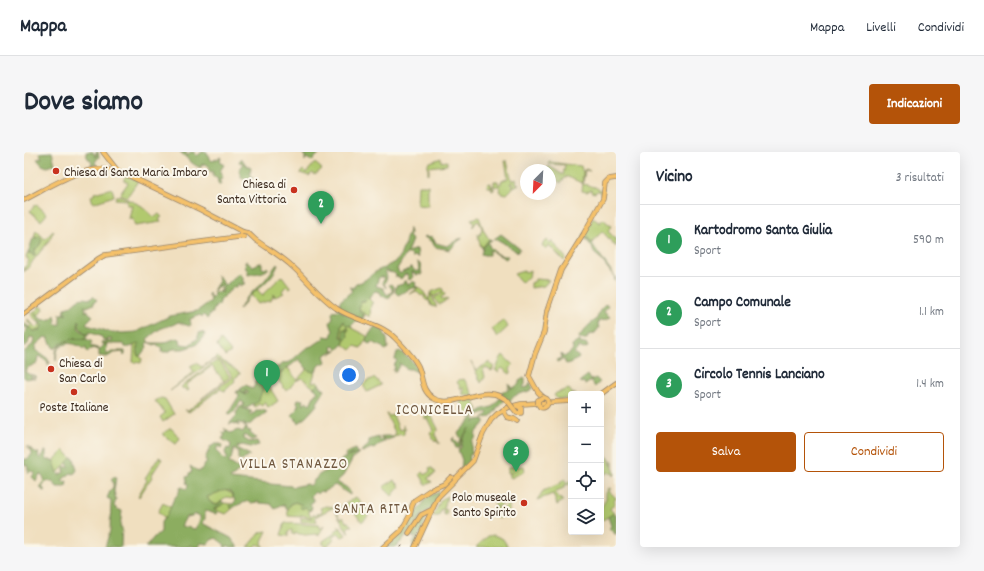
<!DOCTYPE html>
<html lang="it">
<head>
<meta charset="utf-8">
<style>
  body { margin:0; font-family:Dekko,sans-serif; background:#f6f6f7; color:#1f2937 }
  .controls { position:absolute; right:12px; bottom:12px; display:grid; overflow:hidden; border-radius:4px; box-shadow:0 4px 16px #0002 }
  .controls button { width:36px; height:36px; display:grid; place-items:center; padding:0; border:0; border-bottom:1px solid #e0e1e3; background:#fff; color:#1f2937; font:20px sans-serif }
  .compass { position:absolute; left:496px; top:12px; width:36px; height:36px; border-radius:50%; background:#fff; box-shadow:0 4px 16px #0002; rotate:204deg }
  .you { position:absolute; left:325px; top:223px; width:14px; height:14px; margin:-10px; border:3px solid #fff; border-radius:50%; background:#1a73e8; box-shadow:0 0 0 6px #1a73e833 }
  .badge { display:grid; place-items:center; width:26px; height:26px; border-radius:50%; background:#b45309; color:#fff; font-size:13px; font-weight:700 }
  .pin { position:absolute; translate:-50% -33px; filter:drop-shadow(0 1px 2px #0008) }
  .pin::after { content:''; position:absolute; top:21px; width:14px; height:12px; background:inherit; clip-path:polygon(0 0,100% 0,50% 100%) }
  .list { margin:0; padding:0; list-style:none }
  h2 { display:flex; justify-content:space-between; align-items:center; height:52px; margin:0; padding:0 16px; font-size:17px }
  h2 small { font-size:13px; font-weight:400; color:#747a83 }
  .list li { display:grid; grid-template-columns:26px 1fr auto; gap:12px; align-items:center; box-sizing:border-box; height:72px; padding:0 16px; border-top:1px solid #e0e1e3 }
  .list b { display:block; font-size:15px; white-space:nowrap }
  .list p { margin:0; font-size:13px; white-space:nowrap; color:#747a83 }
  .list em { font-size:13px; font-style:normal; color:#747a83 }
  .actions { display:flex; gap:8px; padding:12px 16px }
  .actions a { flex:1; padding:9px 0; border:1px solid #b45309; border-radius:4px; text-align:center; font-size:14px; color:#b45309 }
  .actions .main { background:#b45309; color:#fff }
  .icon { flex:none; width:22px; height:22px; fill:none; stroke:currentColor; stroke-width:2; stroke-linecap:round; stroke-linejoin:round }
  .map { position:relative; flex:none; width:592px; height:395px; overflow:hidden; border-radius:4px }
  header { display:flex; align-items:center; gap:24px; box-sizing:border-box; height:56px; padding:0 20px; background:#fff; border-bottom:1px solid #e0e1e3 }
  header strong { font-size:19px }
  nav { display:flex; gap:22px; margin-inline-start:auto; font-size:14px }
  .intro { display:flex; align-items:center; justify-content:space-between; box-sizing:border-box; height:96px; padding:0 24px }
  h1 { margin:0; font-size:28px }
  .button { padding:10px 18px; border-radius:4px; background:#b45309; color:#fff; font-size:14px; font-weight:700 }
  main { display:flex; gap:24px; padding:0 24px }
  aside { flex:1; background:#fff; border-radius:4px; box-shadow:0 4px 16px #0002 }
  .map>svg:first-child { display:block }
  .green { fill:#b1c96e; stroke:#767a46 }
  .forest { fill:#8cad61; stroke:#646c40; fill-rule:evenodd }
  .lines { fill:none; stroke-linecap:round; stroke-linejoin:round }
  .major-casing { stroke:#96846e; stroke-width:5.5 }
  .major { stroke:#f5c16b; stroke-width:4 }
  .rail { stroke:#3b2a1e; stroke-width:1 }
  .major-bridge-casing { stroke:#96846e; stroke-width:5.5; stroke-linecap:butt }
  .major-bridge { stroke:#f5c16b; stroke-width:4 }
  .poi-dot { fill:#c8321e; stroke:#fbf7ec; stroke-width:1.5 }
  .labels { text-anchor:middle; stroke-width:4; stroke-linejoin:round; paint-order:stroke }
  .poi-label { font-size:13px; fill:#3b2a1e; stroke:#fbf7ec; text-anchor:start }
  .quarter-label { font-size:15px; letter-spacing:1px; fill:#70583f; stroke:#fbf7ec }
</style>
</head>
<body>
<header>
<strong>Mappa</strong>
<nav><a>Mappa</a><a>Livelli</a><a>Condividi</a></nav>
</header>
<div class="intro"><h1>Dove siamo</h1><a class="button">Indicazioni</a></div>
<main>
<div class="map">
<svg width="592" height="395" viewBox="0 0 592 395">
  <rect width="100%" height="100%" fill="#fbf7ec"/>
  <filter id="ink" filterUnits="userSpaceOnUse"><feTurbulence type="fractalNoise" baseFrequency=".025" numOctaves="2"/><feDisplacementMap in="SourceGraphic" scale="8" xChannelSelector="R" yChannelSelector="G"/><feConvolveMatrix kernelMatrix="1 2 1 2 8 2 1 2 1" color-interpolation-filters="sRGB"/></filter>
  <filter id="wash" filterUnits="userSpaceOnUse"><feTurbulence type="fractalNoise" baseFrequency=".012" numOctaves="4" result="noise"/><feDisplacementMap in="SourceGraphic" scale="16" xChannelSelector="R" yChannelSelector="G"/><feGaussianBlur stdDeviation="0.9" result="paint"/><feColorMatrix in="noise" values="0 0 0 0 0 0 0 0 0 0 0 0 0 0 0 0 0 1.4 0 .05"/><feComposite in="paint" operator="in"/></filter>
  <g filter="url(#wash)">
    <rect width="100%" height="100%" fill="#f0dfbf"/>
    <g class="green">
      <path d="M417,6V10L423,9V13L405,15V22H404V11Z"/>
      <path d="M481,9H483L488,29L492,27L493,32H495L490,35L488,31H486L489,36L483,42L477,41L475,34L467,35L471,37H469V39H468L467,35H464L463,32L467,31V34H470V29H474V32H477V29L484,26Z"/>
      <path d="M525,10L557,14L559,21L558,31L544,25H541L537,31L526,23V18H522L525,14L539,23L541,13L525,12Z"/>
      <path d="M291,11L298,17L291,23L288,21L285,24L276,21L279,18L282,21Z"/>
      <path d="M562,17L566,19L561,18L559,32L571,35L580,40L578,43L575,39H573L571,41L568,40V37L563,40L558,39L560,18Z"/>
      <path d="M102,23L114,29L103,45L96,42L104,31L100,28Z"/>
      <path d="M394,33H404V54L393,53Z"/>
      <path d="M88,36L90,44L69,51L67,44L70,43V41Z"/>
      <path d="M97,44L118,54L130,65L135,62L138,65L135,67L137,70L111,74L108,65L105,67L108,53H103V48L91,47L92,44Z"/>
      <path d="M12,52L23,62L17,69L6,59Z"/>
      <path d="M455,65L460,79L465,87L460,94L457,95L453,83H456L458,76L455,70L453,69L449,75L448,74L450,72L447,67Z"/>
      <path d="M569,66L576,71L579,67L587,74L584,79L592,88V95L578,79L568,91L561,82Z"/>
      <path d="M12,78L21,87L29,79L30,80L28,82L25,89L8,110V111L0,120L1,115L5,109L2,105L4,101H7L15,94L18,88L16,84L10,86Z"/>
      <path d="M523,88L526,91L528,89L542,106L540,109L525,93L521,97L518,93Z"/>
      <path d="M506,118L505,126L500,128V129L497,130L490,122L499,119L502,120Z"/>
      <path d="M258,124L267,136L265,137L262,134L258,139L260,141L251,145L250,142L249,143L250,145L247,146L248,148L234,152L227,143L233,137L237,142L240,143L239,142Z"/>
      <path d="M511,127L525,128L520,134L507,136V131L511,129Z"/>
      <path d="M391,134L397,136L405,148L406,141L412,153V156L411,154L409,155L406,149L407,154L404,147L403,149L400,146L401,144L396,143L392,139L386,142L394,136Z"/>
      <path d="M418,136L421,143L417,145L419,148L423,146L424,147L415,153L410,146L419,141L417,140L409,145L407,140Z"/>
      <path d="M346,143L345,147L349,151L347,152L346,165L341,162L340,165C337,158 334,158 336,150L341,149Z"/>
      <path d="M13,154L20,156L14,164L12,162L18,174L16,178L10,179L5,175L8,172L4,171V167L12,176L16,172L7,163L15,156Z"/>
      <path d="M320,168L326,174H327L329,177L343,184L342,188L341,189L337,196L331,194L327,198L319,192L321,189C316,183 315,175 320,168Z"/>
      <path d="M480,168L484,175L473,185L468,177Z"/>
      <path d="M197,188L207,200L201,204L193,194Z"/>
      <path d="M115,191L113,203L116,204L118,207L117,211L109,210L110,193Z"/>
      <path d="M479,203L489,213L486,216L487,221L486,222L478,216L474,220L471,218C475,213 475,207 479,203Z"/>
      <path d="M193,205L216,221V222L210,227L211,229L201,239L196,237L165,260L161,258L165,259L166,257L209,225L198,210L191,207L146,239L170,220L166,214L172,211L178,215Z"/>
      <path d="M192,209L197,211L206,225L177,247L200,229L188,214L162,233L165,238L163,239L161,236L159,237L157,235Z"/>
      <path d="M447,209L452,218L466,210V212L470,214L468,219L462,216L459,217L461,225L457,231Z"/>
      <path d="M264,216L273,228L267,234V235L262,239L252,225L257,220Z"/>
      <path d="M283,217L291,220L288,231L294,230L296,232L290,236L278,226L274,228H273Z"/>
      <path d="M351,226L357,233L343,240L339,233L342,231V229Z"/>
      <path d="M436,227L437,228L440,227L449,242L445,244L444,242L440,244L438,239L439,241L440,240L439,235L437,236L438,238L433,230Z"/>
      <path d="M243,231L254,249L244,256L242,251H240L238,254L235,252L231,255L229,253L234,247L240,233Z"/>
      <path d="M545,237L549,242H552H547V247H533L530,243L532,241Z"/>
      <path d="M450,244L452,247L450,251L454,257L453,259L450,255L447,258L450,262L446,266L436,250Z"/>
      <path d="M137,246L141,247L150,262L139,270L136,265L141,261L131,249Z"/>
      <path d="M362,262L366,264L369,263L375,278L380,277L379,273L382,277L380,278V282L378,284L376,282L369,286L368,285L372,282Z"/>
      <path d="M405,262L403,266L407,263L414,277L411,282L415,291V292L412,288L411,290L406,281L409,278L403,266L402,267L399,265Z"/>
      <path d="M147,276L156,286L152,292L138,282Z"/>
      <path d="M40,298L47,306L34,321L31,316V307Z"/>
      <path d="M580,301L581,303L585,306L587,312L588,314V308L589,309V316L591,321L590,324L589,321L586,322L584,320L577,324V304Z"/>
      <path d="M135,305L138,307L127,324L128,325L115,345L114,344L123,328L121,326Z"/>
      <path d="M500,314L501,319L487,326L485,323L488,321H484V315Z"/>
      <path d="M407,315L412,321L405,325L404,327L408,330L402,333L396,322L399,320L401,323L406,319L405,316Z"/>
      <path d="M540,327L543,331L546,328L547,331L545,333L542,332L540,334L541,335L531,341L539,349L533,353L529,342L513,348L519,339L535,332Z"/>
      <path d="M370,328L376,334L368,344L359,335Z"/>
      <path d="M585,336H587L585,339L592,346L590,349L591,351L586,357L591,362L590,364L589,362L577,369V356L582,347V341Z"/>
      <path d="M200,338L209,342V346L202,345L195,352L192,353L186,350L183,345Z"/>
      <path d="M423,344L420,357L423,358L422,363H421L419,361L420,358L417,357L415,364H409L417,348Z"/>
      <path d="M477,344L481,351L473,355L475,359L478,358L485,351V365L483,366L480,362L475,367L468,358L472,354L469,350H472L471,348L474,345L475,347L474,349L476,351L478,349L475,346Z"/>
      <path d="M332,345L337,350L327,360L323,353L312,359L317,367L319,365L322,370H324L328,374H326L323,376L325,381H324L311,358Z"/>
      <path d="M271,350L278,353L276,355L281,354L287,358L284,359L287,364L290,362L292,364L293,362L298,360L296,356L302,354L310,355L291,365L293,369L291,370H277V366H289L277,363V365L264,364C263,360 264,352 271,350Z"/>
      <path d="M139,351L146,355L148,352V354L141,367L138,369L140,365L134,360Z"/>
      <path d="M200,351L208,352L206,354L208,357L202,362L190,358Z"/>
      <path d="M338,352L344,357L340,359L344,364L338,370L330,360Z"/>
      <path d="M261,371L294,373L296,377L300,374L294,384L293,382L281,383L271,381V383L268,382V378H267L266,379L264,380V384L257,383Z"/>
      <path d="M314,373L322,383L318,385L314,381L308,385L310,388L303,394L299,392V389L311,381V379L316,376Z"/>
      <path d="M243,379L238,389L239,395L234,392L230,395H224L237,380Z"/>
      <path d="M470,383L479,387L484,395H452L464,384Z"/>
    </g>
    <g class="forest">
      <path d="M28,0L31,12L23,15L18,13L13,7L18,6L15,1Z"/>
      <path d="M62,0H69L72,5V0H74L75,5L71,10L73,14L67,13L68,11L63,5Z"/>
      <path d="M156,0H162L163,4L166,0H170L173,4L178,0H183L185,6L188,9L197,5L196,10L200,13L196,19L199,26L195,27L197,32L196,33L194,31L193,25H189V19L186,20C187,16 184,12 180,12L177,13V16C168,13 162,5 156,0Z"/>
      <path d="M280,0L281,2L282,0H297L288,9L282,6L281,9V5L278,0Z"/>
      <path d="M218,7L222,13L227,15L226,21L229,26L228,27H218L215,18L219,13V11L215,10L216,8Z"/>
      <path d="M385,76L386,81L385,84L388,88L383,100L393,97L394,106L392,104L388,105L387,102H382L373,117L376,122L378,120L386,117L387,114L391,119L395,120L394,110L396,112L398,122L392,123L388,119L389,126L385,128L383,122L380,123L377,127L373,124L371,125L372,123L370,121L364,120L361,118C362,123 365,127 360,131L362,136L358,130L360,128L359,125H355L352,134L359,136L363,143L368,140V137L365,133L367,132L370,135L369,140L365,146L358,144L356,140L351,139L342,148L337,149L335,154L336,160H339V168L313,156L316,152L315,150L328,139L326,135L330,136V134L332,131C341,132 350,117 361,116C364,112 372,111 375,106C378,102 376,100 381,94C380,88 385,82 385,76Z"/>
      <path d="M477,82L496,97L495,100C486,98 479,88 470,87Z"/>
      <path d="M561,82L590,123L592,129L590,128L591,126L576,106L570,101L568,95L559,83Z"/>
      <path d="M15,84L18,88L15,94L11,98V104H9L7,101H4L9,86H12Z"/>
      <path d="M401,84L405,86L407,84L412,90L407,87L412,91L423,94L435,87L439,86L433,90L426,98L411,95L408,90L400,85Z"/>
      <path d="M465,87L468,88L464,90C465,98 476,105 484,104L482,107L465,98V103H460L457,102L459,96L457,95L460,94Z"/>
      <path d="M223,109L229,114L236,111H238V116L241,117L244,115L245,116C240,122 231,121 224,123V119L222,117L221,110Z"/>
      <path d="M253,112L254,113C249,127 234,136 224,146C220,150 219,155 215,158L221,147L241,128Z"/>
      <path d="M215,121L219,125V131H222L216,134V132H214L213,135H209L196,149L195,153L192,154L189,159V161H187L183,167L180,163L178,165L176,163L166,167L167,173L165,174L154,170C149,174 142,174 136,177C131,180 127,184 123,187L125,191H139L153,186L156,187L157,192L165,193L173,187L176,180L180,181L181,183L172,193L159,197H149L144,200H137L138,196L133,194V192L130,193L124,190L122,192L123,195L116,204H114L113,201L115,191C111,193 107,196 101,195L100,192H78L77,190L89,189L87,187L79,188L78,185L65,180L64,183H63L55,175V168L54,176L62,183L63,185L61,187H49H63L68,190L66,194L76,197L80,193L83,192L82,202H84L87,199H101V203L100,204L99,200L90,201L83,205L75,204V198L69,196L63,200L61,195L59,198L57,195C53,194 52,193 49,192C44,190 34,194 33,200C32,203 33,206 32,209C30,194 36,192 48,187L36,192L30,197L24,186L21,185L12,193L11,198L23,206L26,211L24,213V210L17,205L14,204L13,211L3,216L1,219L4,222L12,224L11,226L8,223L7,225L11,227L6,226L2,227L0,225V200L9,192L10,186L6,185L4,192L0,195V182L4,176L0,175V171L10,179L16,178L18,174L11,162L19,168L27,167L31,163L32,169L30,171L36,173V162H43H39L41,158V156C52,154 50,143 66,147L69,144L73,148L70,150V152L63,155L60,154L62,157L61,160L64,158V160L69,164L62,171L63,173L86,180L99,181L112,180L146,164L173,159L187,149L184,143L185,141L186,145L188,146L190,143L189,140H195L196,138V140H199L197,137H199L196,131L195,132L197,135L196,136L193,134L191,138H189L195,129L193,123L198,128L200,133L201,132L202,133Z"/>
      <path d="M380,129H382L384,133L388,130H391L392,131L391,134L394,136H388L374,143L371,140L372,134L379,132Z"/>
      <path d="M582,152L584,155L580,160L586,165L582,168L575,169L574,172L575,176L570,182L564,183L563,187H556L555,185C559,179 566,171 572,168L577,157Z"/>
      <path d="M314,158L336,168L332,169L327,174L322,173L319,169L317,173V185L320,186L319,177H322L323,174L325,178L323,179L322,177L324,184L323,186L320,187C321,194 312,199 306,202L313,197L310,194L308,195L309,198L300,204L302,210L294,214L291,221L284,218L275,207L261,218L257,220L255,223L250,226L245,231L240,233L235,248L231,252H228L224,256H218L227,259L228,260L225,261L226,263L232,260V258H239L243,260L225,273L221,274L219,273H221L220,271H218V272L213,270L215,274L210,271L205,272L213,263L212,261L216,255L220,253L218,249H217L210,260L206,262L204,261L208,257V255L215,244L214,241H212L213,239L216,238L221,243L225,240H223L221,237L222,240L221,242L216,237L222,233L229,237L233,227L232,223L241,229L244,225L243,223H240L242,217L247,222L248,221V217L250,215H254L259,211L266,210L282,196L290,193L299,187L300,184L307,185L309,179L306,171L309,166L308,161L310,159L312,160Z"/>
      <path d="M351,174L359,178L363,187L364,196L361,198L357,194L347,190L346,192L343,191L342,187Z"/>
      <path d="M556,189L557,192L562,191L564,195L559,197L554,194V197L550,201L555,205L554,207L543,212L541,211V208H537L533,210V208L538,206L537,202L540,205L546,201L549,197L548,193Z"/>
      <path d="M376,199L390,211L394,219L393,220L387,217H383L375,211L376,213L375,214L372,219H369L371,215L369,213L373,209L371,207L373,200Z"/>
      <path d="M564,223L567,228L572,226L576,230L571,235L567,229L561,233L560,230L557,231L556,229Z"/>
      <path d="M500,226L501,227V233L499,235V236L504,235L506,230L509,236C503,243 490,239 486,250L473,241L474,240L477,241L488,236L486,235L484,236L485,234L484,232L489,236L495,232V229Z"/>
      <path d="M294,232L301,238L293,251V253L283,264L275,271L267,263L273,257V255L275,253L273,251L274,247L279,248L278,251L279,253L283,250L286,252L291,242L294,240L290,236Z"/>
      <path d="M476,246L481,247C479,251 477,252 474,255C469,261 469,266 459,266L464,261L463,260L455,262L450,266L452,268L449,271L453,268L459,267L461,270L452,280L451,287L448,289L447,298L449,302H446L445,312L437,320L438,308L434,298L437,296L439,286L445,276L439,285L435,296H432L428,287L431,284L429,288L432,289L434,293L437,287L434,281L453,261L459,257L468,255Z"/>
      <path d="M223,275V278L227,279L226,281L232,286L228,288L220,283L219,286L225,290L233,289L235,293L227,295L218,293L213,295L214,297L226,303L218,309L214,307V299L210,297L207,307L204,310L216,317L212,322L206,326L207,327L245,331L246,332L267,334L269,335L283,332L285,334L288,332L290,328L293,326V324L315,311L319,306H322L321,302L331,297L333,301L324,304V305L336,300L329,306L319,324L313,329L314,331C320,334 327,336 326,343L311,333L299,340L296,339L293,342L291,340L287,344L290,349L286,352L288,355L287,358H284L281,355L278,357L276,355L278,353L271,350L267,352L263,358L261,353H256L255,355L251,357L247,352L236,351L234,350L227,351L224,349C218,352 213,352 208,357L206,354L211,350C210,348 210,346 209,344C206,332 190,343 183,345L186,350L190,353L195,352L197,349L200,351L198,353L190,357V358L194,360L192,362L181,359V367L178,371L207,386L214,395H206L204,393L203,395H200L201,393L192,386L187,388L184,392L177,391L175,395H170L166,393L165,395H122L130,385L137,380V370C143,365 146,357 148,351C150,345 155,343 156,336L158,335L162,337H163L164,332L162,331L163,329L162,325L165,324V321L168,320L166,314L175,320L183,310L181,307L186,295L191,292H197L198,294L197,296L194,294L192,299L201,308L203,306L201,300L203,296L206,297L207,292L198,287L199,285L201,284L198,280L202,281L203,280L200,276L206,281L214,278L219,280L221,276ZM170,362L176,364V368L171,377L157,374L162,365L168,364Z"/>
      <path d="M359,284H366L369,286L363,288L359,286L361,289C357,291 353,294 350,297L347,296L339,300L337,299C341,295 345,296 345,288L354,285L356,289L359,286H356Z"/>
      <path d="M3,294L13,301H15L14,304L17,307L18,306L16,304H18L21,299H22V308H29L35,323L40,320V314L45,316L43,310L47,306H50L53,318L50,322L47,321L39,327V330L43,329L42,335H33L29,330H26L24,328L18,334L21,339H19L16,334L20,329V326L16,322L12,329L8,325L11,320L7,319L5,321L4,319L6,317H3L4,314L0,312V307H4L8,302V300Z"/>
      <path d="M89,325H92L90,339L92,348L90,354L93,357L98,359L96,376H98L97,395H81L86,379L87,348L83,346L87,337L89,336V330L87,327Z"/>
      <path d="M416,340L409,355L396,365L377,390L371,395H362L378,381L404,344Z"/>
      <path d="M588,362L592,363V383L585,376L587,374L584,365Z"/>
      <path d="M397,365H400L402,368L391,395H389V390L393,384L389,386L387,381Z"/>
    </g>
  </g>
  <g filter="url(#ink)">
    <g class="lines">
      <g class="major-casing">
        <g id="major">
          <path d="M79,0L93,18V20"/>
          <path d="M93,18L177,58L219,80"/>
          <path d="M0,48C24,36 62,10 89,19"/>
          <path d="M217,81L219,80L224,81C228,84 230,87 233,89C246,98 259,105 270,116C284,129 296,145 312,156C330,169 355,170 371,186C379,194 389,204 394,214C399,225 397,239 409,246C428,258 454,234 476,244"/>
          <path d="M560,81L579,47L581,31L585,27L592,26"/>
          <path d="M0,162L74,107L81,103L214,85H220"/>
          <path d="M577,242L592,231"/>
          <path d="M519,245L514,240L505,224L511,202L520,180L523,159L537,118L559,83"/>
          <path d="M514,252L516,255C519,257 523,255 524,251"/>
          <path d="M489,256L493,261H497V256L493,254"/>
          <path d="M479,258L483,265L490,267L493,269"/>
          <path d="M431,327L449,309L459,282L467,268L473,262L485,255L497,252L547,249"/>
          <path d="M385,381L397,363L407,358"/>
          <path d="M359,395L377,379L386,363L388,354L391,348L406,338L420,332L427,325"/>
          <path d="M391,395L414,345L431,328V326"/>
        </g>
      </g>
      <use href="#major" class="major"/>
      <path class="rail" d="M377,395L378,394"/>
      <g class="major-bridge-casing">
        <g id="major-bridge">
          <path d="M476,244L483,248L489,256"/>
          <path d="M514,252V248L519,245L523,247L524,251"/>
        </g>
      </g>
      <use href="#major-bridge" class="major-bridge"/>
    </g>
  </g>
  <g class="poi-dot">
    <circle cx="32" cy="19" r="4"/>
    <circle cx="270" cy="38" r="4"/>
    <circle cx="27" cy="217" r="4"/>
    <circle cx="50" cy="240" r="4"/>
    <circle cx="500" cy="351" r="4"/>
  </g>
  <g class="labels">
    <g class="poi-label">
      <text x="40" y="24">Chiesa di Santa Maria Imbaro</text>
      <text x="262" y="36" text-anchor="end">Chiesa di<tspan x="262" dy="15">Santa Vittoria</tspan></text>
      <text x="35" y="215">Chiesa di<tspan x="35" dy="15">San Carlo</tspan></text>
      <text x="50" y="259" text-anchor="middle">Poste Italiane</text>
      <text x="492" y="349" text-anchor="end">Polo museale<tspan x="492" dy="15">Santo Spirito</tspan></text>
    </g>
    <g class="quarter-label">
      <text x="411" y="262">ICONICELLA</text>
      <text x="270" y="316">VILLA STANAZZO</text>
      <text x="348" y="361">SANTA RITA</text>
    </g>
  </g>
</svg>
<div class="controls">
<button>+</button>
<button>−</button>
<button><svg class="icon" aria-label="locate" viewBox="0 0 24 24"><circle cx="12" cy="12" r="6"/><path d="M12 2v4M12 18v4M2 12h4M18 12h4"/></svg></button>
<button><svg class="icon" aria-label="layers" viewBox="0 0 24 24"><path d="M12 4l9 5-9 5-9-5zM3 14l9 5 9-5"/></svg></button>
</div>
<svg class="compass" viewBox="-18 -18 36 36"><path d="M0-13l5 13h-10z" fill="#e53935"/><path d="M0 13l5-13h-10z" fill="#747a83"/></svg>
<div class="you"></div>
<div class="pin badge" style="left:243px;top:241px;background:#2e9e5b">1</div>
<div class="pin badge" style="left:297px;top:72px;background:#2e9e5b">2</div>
<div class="pin badge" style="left:492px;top:320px;background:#2e9e5b">3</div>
</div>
<aside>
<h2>Vicino<small>3 risultati</small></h2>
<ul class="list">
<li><span class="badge" style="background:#2e9e5b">1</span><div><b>Kartodromo Santa Giulia</b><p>Sport</p></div><em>590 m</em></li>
<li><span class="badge" style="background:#2e9e5b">2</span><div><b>Campo Comunale</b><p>Sport</p></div><em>1.1 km</em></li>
<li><span class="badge" style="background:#2e9e5b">3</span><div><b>Circolo Tennis Lanciano</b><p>Sport</p></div><em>1.4 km</em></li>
</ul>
<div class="actions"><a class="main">Salva</a><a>Condividi</a></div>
</aside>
</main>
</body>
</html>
